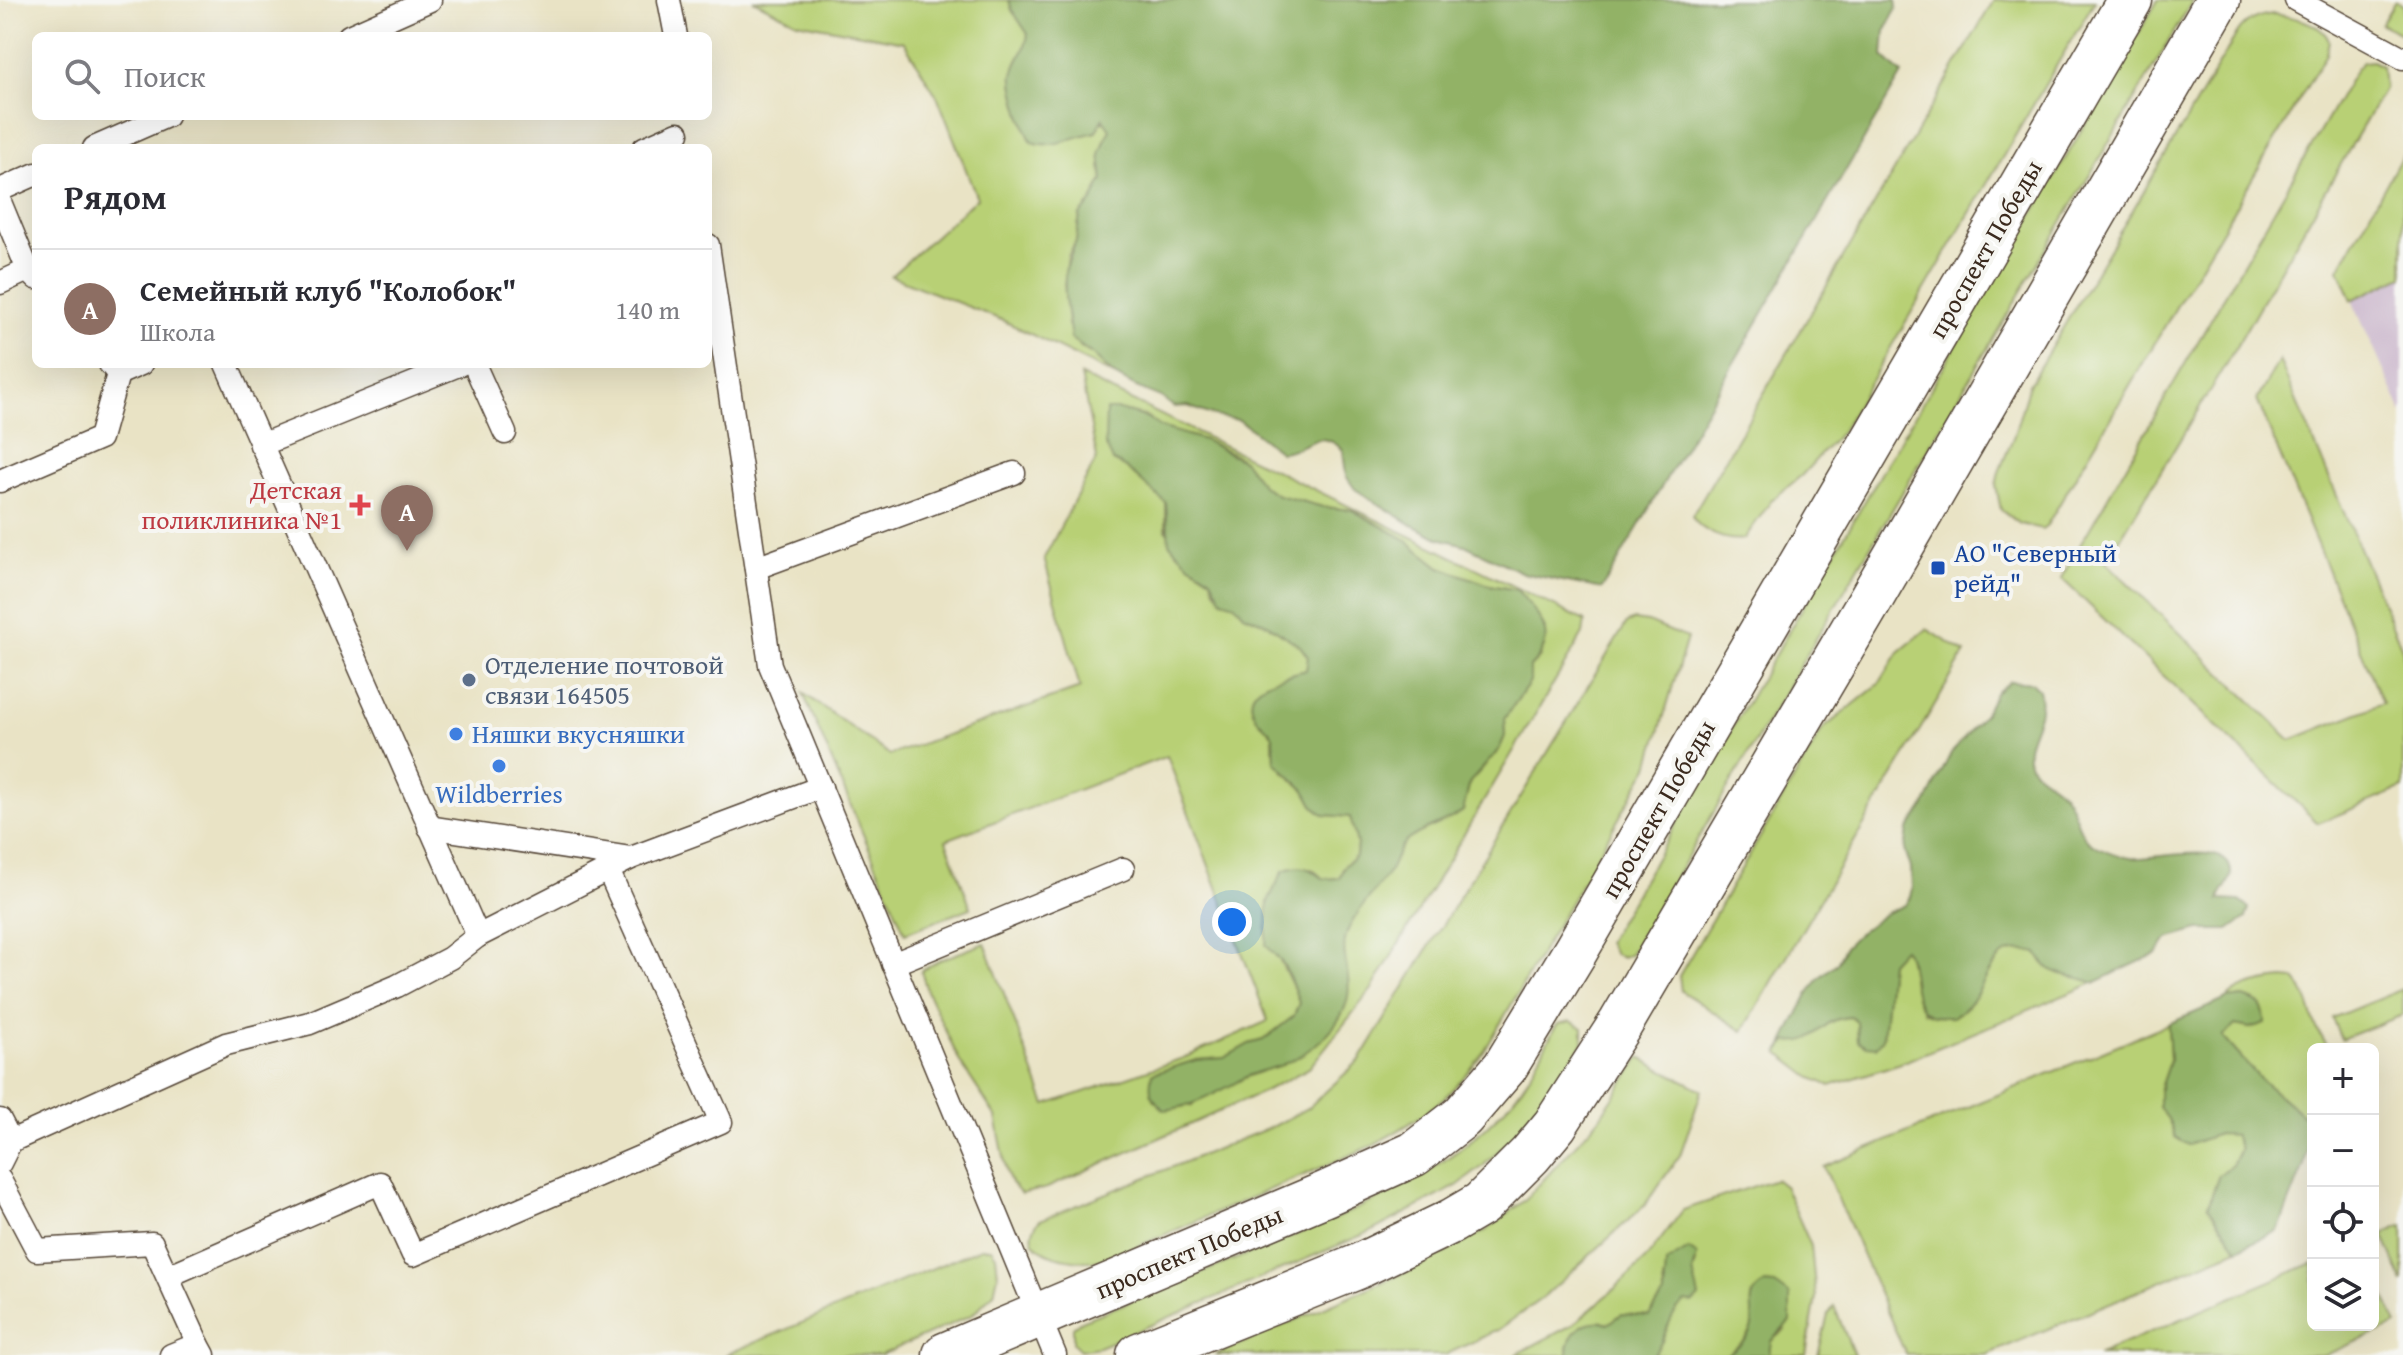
<!DOCTYPE html>
<html lang="ru">
<head>
<meta charset="utf-8">
<style>
  body { margin:0; font-family:"Gentium Book Plus",serif; background:#f7f7f7; color:#2b2b33 }
  .controls { position:absolute; right:24px; bottom:24px; display:grid; overflow:hidden; border-radius:12px; box-shadow:0 8px 32px #0002 }
  .controls button { width:72px; height:72px; display:grid; place-items:center; padding:0; border:0; border-bottom:2px solid #e1e1e2; background:#fff; color:#2b2b33; font:40px sans-serif }
  .you { position:absolute; left:1232px; top:922px; width:28px; height:28px; margin:-20px; border:6px solid #fff; border-radius:50%; background:#1a73e8; box-shadow:0 0 0 12px #1a73e833 }
  .badge { display:grid; place-items:center; width:52px; height:52px; border-radius:50%; background:#2563eb; color:#fff; font-size:26px; font-weight:700 }
  .pin { position:absolute; translate:-50% -66px; filter:drop-shadow(0 2px 4px #0008) }
  .pin::after { content:''; position:absolute; top:42px; width:28px; height:24px; background:inherit; clip-path:polygon(0 0,100% 0,50% 100%) }
  .list { margin:0; padding:0; list-style:none }
  h2 { display:flex; justify-content:space-between; align-items:center; height:104px; margin:0; padding:0 32px; font-size:34px }
  h2 small { font-size:26px; font-weight:400; color:#7c7c81 }
  .list li { display:grid; grid-template-columns:52px 1fr auto; gap:24px; align-items:center; box-sizing:border-box; height:120px; padding:0 32px; border-top:2px solid #e1e1e2 }
  .list b { display:block; font-size:30px; white-space:nowrap }
  .list p { margin:0; font-size:26px; white-space:nowrap; color:#7c7c81 }
  .list em { font-size:26px; font-style:normal; color:#7c7c81 }
  .icon { flex:none; width:44px; height:44px; fill:none; stroke:currentColor; stroke-width:2; stroke-linecap:round; stroke-linejoin:round }
  .map { position:relative; flex:none; width:2403px; height:1355px; overflow:hidden }
  .search { position:absolute; background:#fff; box-shadow:0 8px 32px #0002; left:32px; top:32px; width:680px; height:88px; display:flex; align-items:center; gap:20px; box-sizing:border-box; padding:0 28px; border-radius:12px; color:#7c7c81; font-size:30px }
  .panel { position:absolute; background:#fff; box-shadow:0 8px 32px #0002; left:32px; top:144px; width:680px; height:224px; border-radius:12px }
  .map>svg:first-child { display:block }
  .industrial { fill:#cfbdd0 }
  .green { fill:#b8d075; stroke:#7a7d4a; stroke-width:2; fill-rule:evenodd }
  .forest { fill:#92b266; stroke:#666e42; stroke-width:2 }
  .lines { fill:none; stroke-linecap:round; stroke-linejoin:round }
  .lane-casing { stroke:#554637; stroke-width:25 }
  .secondary-casing { stroke:#554637; stroke-width:47 }
  .lane { stroke:#fff; stroke-width:22 }
  .secondary { stroke:#fff; stroke-width:44 }
  .health-dot { fill:#e0444e; stroke:#f6f6f2; stroke-width:3 }
  .transit-dot { fill:#1a4fb4; stroke:#f6f6f2; stroke-width:3 }
  .service-dot { fill:#5c6f8a; stroke:#f6f6f2; stroke-width:3 }
  .shop-dot { fill:#3f7fe0; stroke:#f6f6f2; stroke-width:3 }
  .labels { text-anchor:middle; stroke-width:8; stroke-linejoin:round; paint-order:stroke }
  .street-label { font-size:26px; fill:#3b2a1e; stroke:#f6f6f2 }
  .health-label { font-size:26px; fill:#be3a42; stroke:#f6f6f2; text-anchor:end }
  .transit-label { font-size:26px; fill:#164399; stroke:#f6f6f2; text-anchor:start }
  .service-label { font-size:26px; fill:#4e5e75; stroke:#f6f6f2; text-anchor:start }
  .shop-label { font-size:26px; fill:#366cbe; stroke:#f6f6f2; text-anchor:start }
</style>
</head>
<body>
<div class="map">
<svg width="2403" height="1355" viewBox="0 0 2403 1355">
  <rect width="100%" height="100%" fill="#f6f6f2"/>
  <filter id="ink" filterUnits="userSpaceOnUse"><feTurbulence type="fractalNoise" baseFrequency=".0125" numOctaves="2"/><feDisplacementMap in="SourceGraphic" scale="16" xChannelSelector="R" yChannelSelector="G"/><feConvolveMatrix kernelMatrix="1 2 1 2 8 2 1 2 1" color-interpolation-filters="sRGB"/></filter>
  <filter id="wash" filterUnits="userSpaceOnUse"><feTurbulence type="fractalNoise" baseFrequency=".006" numOctaves="4" result="noise"/><feDisplacementMap in="SourceGraphic" scale="32" xChannelSelector="R" yChannelSelector="G"/><feGaussianBlur stdDeviation="1.8" result="paint"/><feColorMatrix in="noise" values="0 0 0 0 0 0 0 0 0 0 0 0 0 0 0 0 0 1.4 0 .05"/><feComposite in="paint" operator="in"/></filter>
  <g filter="url(#wash)">
    <rect width="100%" height="100%" fill="#e9e3c5"/>
    <path class="industrial" d="M2403,276V414L2352,300Z"/>
    <g class="green">
      <path d="M753,0H1009L1012,10L1028,34C1026,52 1016,59 1013,75C1011,87 1025,130 1032,142C1052,150 1076,135 1096,132L1103,118L1110,129C1101,145 1099,162 1103,179L1091,203L1080,215L1076,241L1068,256L1064,284L1068,325L1081,348L1092,354L1114,375L1004,321L891,276L977,198L938,98L904,42L797,22Z"/>
      <path d="M1994,0H2095L1841,432L1802,475L1772,500L1744,539C1727,542 1700,532 1692,516Z"/>
      <path d="M2158,0H2193L1630,954L1622,957L1614,954L1607,942Z"/>
      <path d="M2395,1L2403,6V35L2381,24Z"/>
      <path d="M2274,14C2292,17 2322,22 2329,41L2326,54L2047,525L2042,529L2020,524L2001,510L1996,486L1999,472L2014,435L2029,385L2237,34C2245,21 2259,15 2274,14Z"/>
      <path d="M2372,61L2382,66L2384,89L2236,347L2106,562L2291,740L2383,703L2257,400L2279,360L2403,651V788L2318,823L2061,578L2356,69L2363,62Z"/>
      <path d="M2403,154V276L2352,300L2339,269Z"/>
      <path d="M1081,376L1585,621L1583,634L1372,989L1309,1068L1263,1092L1047,1188L1021,1194L1011,1183L1007,1173L996,1117L960,1062L927,991L921,971L940,960L985,943L1046,1105L1186,1057L1268,1021L1167,756L946,840L971,908L905,933L803,693L890,755L1080,688L1044,558L1097,458ZM1119,410L1148,417L1160,427L1204,440L1232,453L1244,461L1263,486L1278,495L1323,507L1352,510L1403,538L1440,567L1489,585L1517,590L1545,628L1540,657L1530,667V682L1504,719L1505,736L1499,750L1469,782L1463,811C1446,824 1420,828 1404,843C1397,850 1395,862 1389,870C1374,893 1345,919 1343,949C1343,959 1347,969 1348,979C1349,998 1342,1016 1330,1030C1294,1071 1231,1073 1191,1106L1152,1074L1196,1060L1224,1058L1249,1044L1263,1040L1294,1016L1299,1003L1295,991L1266,932L1269,901L1283,871L1312,869L1324,879L1339,878L1345,865L1356,856L1357,843L1350,816L1324,815L1313,805L1305,790L1284,772L1273,749V736L1256,716L1292,674L1307,670L1308,657L1300,646L1267,624L1244,614L1236,604L1215,590L1211,578L1188,563L1166,530V503L1125,467L1113,461Z"/>
      <path d="M1634,620L1648,622L1687,638L1649,766L1485,1050C1449,1101 1424,1117 1369,1147L1108,1259C1086,1266 1008,1256 1040,1220L1274,1126L1309,1107L1360,1060L1623,629L1627,623Z"/>
      <path d="M1927,629L1965,653L1743,1031L1681,991L1679,976L1823,729L1879,684L1899,652Z"/>
      <path d="M1903,947L1908,954L1913,985L1924,1012L1953,1017C1962,1011 1970,1004 1976,995C1993,968 1998,942 2037,953C2051,980 2071,972 2094,983L1901,1063L1830,1086L1810,1077L1779,1053L1787,1040C1817,1046 1819,1019 1850,1017L1857,1022L1858,1041L1883,1038L1890,962Z"/>
      <path d="M2283,979L2295,980C2308,994 2309,1007 2315,1024C2319,1033 2324,1041 2329,1049H2313L2312,1123L2260,1079L2222,1036L2235,1025L2250,1028L2244,997L2227,999C2238,985 2264,981 2283,979Z"/>
      <path d="M2403,989V1015L2341,1039L2332,1018Z"/>
      <path d="M1571,1021L1583,1028V1043L1536,1115L1482,1167L1457,1186L1374,1230L1099,1347L1080,1350L1073,1343V1327L1081,1321C1141,1297 1202,1273 1262,1248C1350,1213 1441,1179 1507,1106C1528,1083 1540,1056 1554,1029L1558,1024Z"/>
      <path d="M2168,1024L2170,1059L2159,1091V1107L2168,1119L2175,1137L2188,1145L2218,1134H2234L2240,1148L2233,1164L2219,1175L2208,1205L2238,1249L1986,1355H1906L1824,1167Z"/>
      <path d="M1640,1058L1702,1090L1680,1155L1644,1206L1545,1296L1498,1330L1445,1355H1215L1428,1262L1487,1230L1525,1200L1598,1120Z"/>
      <path d="M1775,1179L1785,1187L1811,1246L1816,1297L1806,1355H1769L1771,1341L1785,1330L1752,1296V1329L1742,1343L1726,1355H1653L1662,1341L1668,1322L1678,1307L1685,1302L1696,1263L1663,1279L1664,1295L1649,1316L1622,1314L1608,1324L1600,1321L1582,1325L1568,1346V1355H1515L1572,1325L1609,1294L1645,1260L1683,1210Z"/>
      <path d="M2403,1225V1283L2383,1234Z"/>
      <path d="M981,1248H991L996,1255L998,1275L994,1293L972,1315L881,1355H725Z"/>
      <path d="M2313,1263V1325H2373V1269L2397,1325L2325,1355H2097Z"/>
      <path d="M1834,1306L1854,1355H1818L1828,1315Z"/>
    </g>
    <g class="forest">
      <path d="M1009,0H1896L1897,7L1885,31L1883,56L1902,74L1602,589L1523,573L1465,545L1439,538L1414,526L1355,489L1346,476L1343,450C1318,425 1307,451 1280,452L1239,420L1214,416L1188,406L1174,407L1161,397L1136,387L1114,375L1092,354L1071,339L1065,298V271L1076,241L1080,215L1091,203L1103,180L1100,154L1110,129L1103,119L1096,132C1076,135 1052,150 1032,142C1025,130 1011,87 1013,75C1016,59 1026,53 1028,34L1012,10Z"/>
      <path d="M1106,410H1119L1148,418L1160,427L1204,440L1244,461L1263,486L1278,495L1323,507L1352,510L1403,538L1440,567L1489,585L1517,590C1540,617 1561,637 1530,667V682L1504,719L1505,736L1499,750L1470,782L1463,811C1446,824 1421,828 1404,843C1397,850 1395,862 1390,870C1377,890 1358,908 1348,930C1338,953 1352,973 1348,996C1343,1027 1310,1053 1282,1065C1271,1069 1259,1071 1248,1076C1221,1090 1193,1108 1164,1110C1151,1098 1148,1091 1152,1074L1196,1060L1224,1058L1249,1044L1263,1040L1294,1016L1299,1003L1295,991L1284,965L1266,945L1268,901L1283,871C1301,864 1309,867 1324,879L1339,878L1345,865L1356,856L1357,843L1350,817L1324,815L1313,805L1305,790L1275,762C1274,754 1275,744 1273,737C1270,729 1260,724 1256,717C1236,683 1285,676 1306,670L1308,657L1300,646L1267,624L1244,614L1235,604L1222,600L1211,578L1188,563L1169,543L1166,503L1125,467L1113,461L1105,444Z"/>
      <path d="M2010,681L2032,683L2039,690C2047,720 2022,737 2029,762C2034,776 2054,781 2064,794C2075,808 2077,833 2090,842C2100,849 2118,856 2131,858C2151,861 2230,838 2231,873C2231,884 2221,890 2219,900L2240,901L2249,908L2246,918L2229,930H2199L2167,939L2158,953L2094,983C2070,972 2051,980 2037,953C1998,942 1993,968 1976,995C1970,1004 1962,1011 1953,1017C1898,1020 1923,971 1903,948L1890,962L1883,1038L1876,1047L1866,1046L1858,1041L1857,1022L1850,1017C1816,1019 1821,1046 1787,1041L1779,1053L1808,994L1820,977L1837,963L1845,947L1859,933L1886,913L1905,905L1910,897L1912,888L1911,868L1905,850L1908,830L1925,806L1951,753L1985,713L1995,693Z"/>
      <path d="M2244,997C2260,1002 2265,1007 2265,1023L2250,1028L2235,1025L2223,1037L2260,1079L2312,1123L2304,1165L2278,1231L2238,1249L2208,1206L2219,1175L2233,1164L2240,1149L2234,1135L2218,1134L2188,1145L2175,1137L2168,1119L2159,1107V1091L2170,1059L2168,1024L2227,999Z"/>
      <path d="M1689,1249L1697,1255L1693,1272L1699,1297L1693,1303L1685,1302C1666,1316 1668,1338 1653,1355H1568C1567,1332 1586,1316 1608,1324L1622,1314L1649,1316L1664,1295L1666,1263Z"/>
      <path d="M1765,1284L1775,1285L1790,1295V1322L1771,1341L1769,1355H1726C1735,1349 1745,1342 1750,1332C1759,1314 1740,1298 1765,1284Z"/>
    </g>
  </g>
  <g filter="url(#ink)">
    <g class="lines">
      <g class="lane-casing">
        <g id="lane">
          <path d="M669,0L676,36"/>
          <path d="M2296,0L2403,58"/>
          <path d="M349,36L430,0"/>
          <path d="M94,148L167,116"/>
          <path d="M644,148L678,133"/>
          <path d="M0,190L36,174"/>
          <path d="M0,202L28,270L36,278"/>
          <path d="M708,245L770,665L1055,1355"/>
          <path d="M0,283L28,270"/>
          <path d="M110,364L118,374L141,364"/>
          <path d="M226,364L478,936L631,858L821,787"/>
          <path d="M474,364L505,433"/>
          <path d="M261,445L461,364"/>
          <path d="M0,481L100,438L118,374"/>
          <path d="M756,568L1014,473"/>
          <path d="M429,827L631,858"/>
          <path d="M893,964L1123,869"/>
          <path d="M0,1120L11,1141L0,1163"/>
          <path d="M11,1141L226,1044L310,1023L397,986L450,958L478,936"/>
          <path d="M0,1180L37,1250L152,1243L198,1344"/>
          <path d="M168,1276L380,1183L413,1255L721,1122L608,870"/>
          <path d="M171,1355L198,1344L204,1355"/>
        </g>
      </g>
      <g class="secondary-casing">
        <g id="secondary">
          <path d="M945,1355L1325,1194L1414,1154L1462,1117L1505,1067L1576,950L2130,0"/>
          <path d="M1139,1355L1357,1267L1452,1221L1481,1204L1530,1155L1555,1125L1621,1023L1872,597L2218,0"/>
        </g>
      </g>
      <use href="#lane" class="lane"/>
      <use href="#secondary" class="secondary"/>
    </g>
  </g>
  <path class="health-dot" d="M356 493h8v8h8v8h-8v8h-8v-8h-8v-8h8z"/>
  <rect class="transit-dot" x="1930" y="560" width="16" height="16" rx="4"/>
  <circle class="service-dot" cx="469" cy="680" r="8"/>
  <g class="shop-dot">
    <circle cx="456" cy="734" r="8"/>
    <circle cx="499" cy="766" r="8"/>
  </g>
  <g class="labels">
    <g class="street-label">
      <text transform="translate(1985 249) rotate(-60)" y="9">проспект Победы</text>
      <text transform="translate(1658 809) rotate(-60)" y="9">проспект Победы</text>
      <text transform="translate(1189 1252) rotate(-23)" y="9">проспект Победы</text>
    </g>
    <g class="health-label">
      <text x="342" y="499">Детская<tspan x="342" dy="30">поликлиника №1</tspan></text>
    </g>
    <g class="transit-label">
      <text x="1954" y="562">АО "Северный<tspan x="1954" dy="30">рейд"</tspan></text>
    </g>
    <g class="service-label">
      <text x="485" y="674">Отделение почтовой<tspan x="485" dy="30">связи 164505</tspan></text>
    </g>
    <g class="shop-label">
      <text x="472" y="743">Няшки вкусняшки</text>
      <text x="499" y="803" text-anchor="middle">Wildberries</text>
    </g>
  </g>
</svg>
<div class="controls">
<button>+</button>
<button>−</button>
<button><svg class="icon" aria-label="locate" viewBox="0 0 24 24"><circle cx="12" cy="12" r="6"/><path d="M12 2v4M12 18v4M2 12h4M18 12h4"/></svg></button>
<button><svg class="icon" aria-label="layers" viewBox="0 0 24 24"><path d="M12 4l9 5-9 5-9-5zM3 14l9 5 9-5"/></svg></button>
</div>
<div class="you"></div>
<div class="pin badge" style="left:407px;top:551px;background:#8d6e63">A</div>
<div class="search"><svg class="icon" aria-label="search" viewBox="0 0 24 24"><circle cx="10" cy="10" r="6"/><path d="M15 15l6 6"/></svg>Поиск</div>
<section class="panel">
<h2>Рядом<small></small></h2>
<ul class="list">
<li><span class="badge" style="background:#8d6e63">A</span><div><b>Семейный клуб &quot;Колобок&quot;</b><p>Школа</p></div><em>140 m</em></li>
</ul>
</section>
</div>
</body>
</html>
